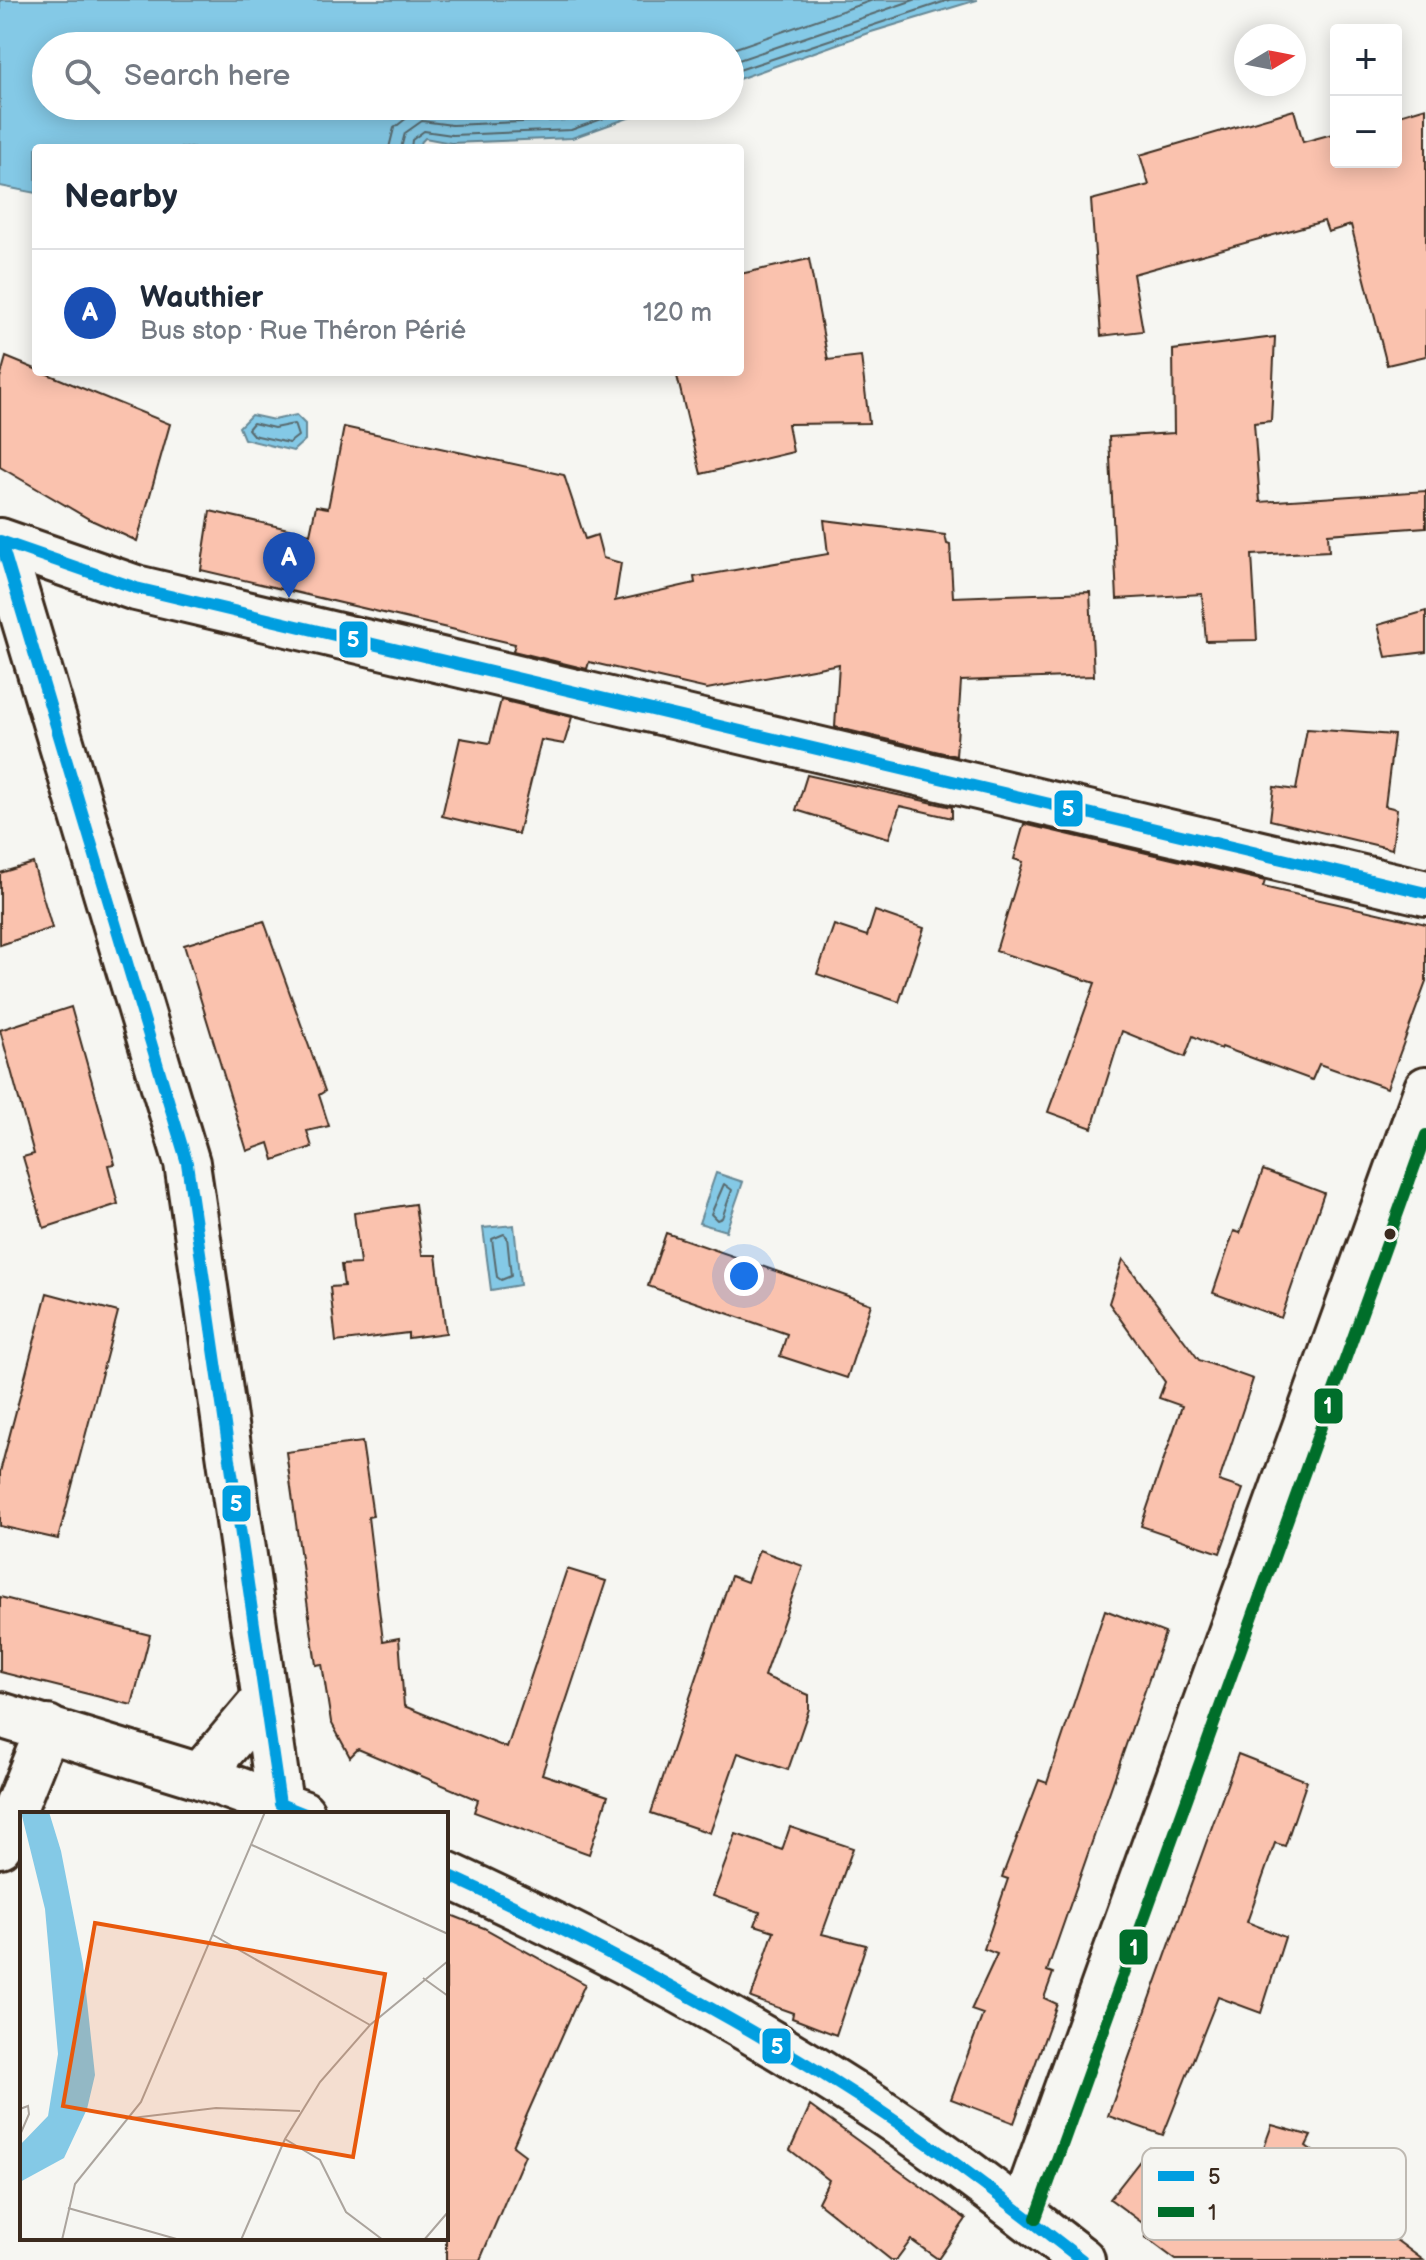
<!DOCTYPE html>
<html lang="en">
<head>
<meta charset="utf-8">
<style>
  body { margin:0; font-family:"Balsamiq Sans",sans-serif; background:#f2f2f3; color:#1f2937 }
  .controls { position:absolute; right:24px; top:24px; display:grid; overflow:hidden; border-radius:8px; box-shadow:0 4px 20px #0003 }
  .controls button { width:72px; height:72px; display:grid; place-items:center; padding:0; border:0; border-bottom:2px solid #e0e1e3; background:#fff; color:#1f2937; font:40px sans-serif }
  .compass { position:absolute; left:1234px; top:24px; width:72px; height:72px; border-radius:50%; background:#fff; box-shadow:0 4px 20px #0003; rotate:80deg }
  .you { position:absolute; left:744px; top:1276px; width:28px; height:28px; margin:-20px; border:6px solid #fff; border-radius:50%; background:#1a73e8; box-shadow:0 0 0 12px #1a73e833 }
  .badge { display:grid; place-items:center; width:52px; height:52px; border-radius:50%; background:#c8321e; color:#fff; font-size:26px; font-weight:700 }
  .pin { position:absolute; translate:-50% -66px; filter:drop-shadow(0 2px 4px #0008) }
  .pin::after { content:''; position:absolute; top:42px; width:28px; height:24px; background:inherit; clip-path:polygon(0 0,100% 0,50% 100%) }
  .list { margin:0; padding:0; list-style:none }
  h2 { display:flex; justify-content:space-between; align-items:center; height:104px; margin:0; padding:0 32px; font-size:34px }
  h2 small { font-size:26px; font-weight:400; color:#747a83 }
  .list li { display:grid; grid-template-columns:52px 1fr auto; gap:24px; align-items:center; box-sizing:border-box; height:128px; padding:0 32px; border-top:2px solid #e0e1e3 }
  .list b { display:block; font-size:30px; white-space:nowrap }
  .list p { margin:0; font-size:26px; white-space:nowrap; color:#747a83 }
  .list em { font-size:26px; font-style:normal; color:#747a83 }
  .icon { flex:none; width:44px; height:44px; fill:none; stroke:currentColor; stroke-width:2; stroke-linecap:round; stroke-linejoin:round }
  .map { position:relative; flex:none; width:1426px; height:2260px; overflow:hidden }
  .search { position:absolute; background:#fff; box-shadow:0 4px 20px #0003; left:32px; top:32px; width:712px; height:88px; display:flex; align-items:center; gap:20px; box-sizing:border-box; padding:0 28px; border-radius:44px; color:#747a83; font-size:30px }
  .panel { position:absolute; background:#fff; box-shadow:0 4px 20px #0003; left:32px; top:144px; width:712px; height:232px; border-radius:8px }
  .map>svg:first-child { display:block }
  .water { fill:#84c9e6; stroke:#678996; stroke-width:2 }
  .lines { fill:none; stroke-linecap:round; stroke-linejoin:round }
  .shore { stroke:#586a6e; stroke-width:2 }
  .building { fill:#fac2ae; stroke:#3b2a1e; stroke-width:2 }
  .street-casing { stroke:#3b2a1e; stroke-width:48 }
  .secondary-casing { stroke:#3b2a1e; stroke-width:50 }
  .street { stroke:#f6f6f2; stroke-width:42 }
  .secondary { stroke:#f6f6f2; stroke-width:44 }
  .bus-1-casing { stroke:#f6f6f2; stroke-width:18 }
  .bus-2-casing { stroke:#f6f6f2; stroke-width:18 }
  .bus-1 { stroke:#009ee0; stroke-width:12 }
  .bus-2 { stroke:#006e2b; stroke-width:12 }
  .bus-dot { fill:#3b2a1e; stroke:#f6f6f2; stroke-width:3 }
  .inset-road { fill:none; stroke:#aba49d; stroke-width:2 }
  .view { fill:#e8590c; fill-opacity:0.15; stroke:#e8590c; stroke-width:4 }
  .inset-edge { fill:none; stroke:#3b2a1e; stroke-width:4 }
  .key { fill:#f6f6f2; stroke:#beb9b2; stroke-width:2 }
  .key-label { font-size:22px; fill:#3b2a1e }
  .line-badge { stroke:#f6f6f2; stroke-width:3 }
  .badge-label { font-size:22px; text-anchor:middle; font-weight:bold; fill:#fff }
</style>
</head>
<body>
<div class="map">
<svg width="1426" height="2260" viewBox="0 0 1426 2260">
  <rect width="100%" height="100%" fill="#f6f6f2"/>
  <filter id="ink" filterUnits="userSpaceOnUse"><feTurbulence type="fractalNoise" baseFrequency=".0125" numOctaves="2"/><feDisplacementMap in="SourceGraphic" scale="16" xChannelSelector="R" yChannelSelector="G"/><feConvolveMatrix kernelMatrix="1 2 1 2 8 2 1 2 1" color-interpolation-filters="sRGB"/></filter>
  <g filter="url(#ink)">
    <g class="water">
      <path d="M0,0H977L868,33L730,82V46H46V106H662L572,138L451,143L425,138L416,148H36V193L0,186Z"/>
      <path d="M251,415L274,420L296,415L305,424V440L293,451L244,439L239,427Z"/>
      <path d="M716,1173L743,1182L726,1231L699,1223Z"/>
      <path d="M514,1225L520,1285L491,1290L483,1228Z"/>
    </g>
    <g class="lines">
      <g class="shore">
        <path d="M730,50L873,0"/>
        <path d="M730,63L914,0"/>
        <path d="M730,73L949,0"/>
        <path d="M389,148L394,128L417,110L453,113L572,106"/>
        <path d="M401,148L405,133L422,121L452,125L568,120L608,106"/>
        <path d="M411,148L412,140L424,131L452,135L571,130L638,106"/>
        <path d="M253,423L274,428L294,424L298,436L289,443L253,435L248,429Z"/>
        <path d="M724,1184L732,1190L722,1218L717,1220L711,1214Z"/>
        <path d="M504,1234L507,1237L511,1276L501,1280L497,1277L492,1239Z"/>
      </g>
    </g>
    <g class="building">
      <path d="M1426,107V356L1387,365L1351,225L1328,232L1324,221L1133,274L1143,331L1101,336L1091,200L1149,185L1140,155L1294,110L1303,142L1336,133V162H1396V116Z"/>
      <path d="M809,259L828,360L861,356L869,423L788,424L793,452L701,474L676,372H740V274Z"/>
      <path d="M1275,337L1271,421L1254,423L1260,502L1426,491V527L1328,534L1329,551L1252,555L1257,640L1206,641L1202,594L1117,599L1109,437L1174,433L1173,350Z"/>
      <path d="M6,357L170,424L137,541L89,519L0,467V378Z"/>
      <path d="M344,427L564,475L585,539L597,535L603,558L621,563L615,601L695,583L694,577L828,554L824,520L945,535L947,544L950,545L953,597L1090,592L1094,676L961,681L956,756L835,727L839,664L707,689L589,662L587,669L513,651L515,644L201,570L210,511L310,534L316,506L328,508Z"/>
      <path d="M1426,611V652L1386,657L1378,625Z"/>
      <path d="M501,700L572,717L564,744L541,740L518,834L442,816L460,738L490,743Z"/>
      <path d="M1307,729L1394,735L1385,806L1397,809L1392,849L1270,820L1274,787L1296,790Z"/>
      <path d="M807,775L952,807V818L900,806L889,838L861,830L796,810Z"/>
      <path d="M1024,824L1265,881L1263,887L1426,924V982L1387,1088L1319,1064L1312,1080L1222,1047L1221,1049L1193,1036L1185,1057L1122,1031L1092,1128L1048,1112L1095,983L996,951L1023,862L1014,859Z"/>
      <path d="M33,863L52,928L0,945V873Z"/>
      <path d="M875,911L924,928L899,1002L817,974L834,925L867,936Z"/>
      <path d="M264,921L325,1091L319,1095L329,1126L307,1131L312,1147L274,1160L269,1143L247,1151L184,945Z"/>
      <path d="M71,1007L115,1164L108,1165L118,1204L44,1228L23,1157L34,1154L0,1030Z"/>
      <path d="M1263,1170L1324,1193L1281,1318L1213,1293L1234,1231L1240,1233Z"/>
      <path d="M415,1204L422,1255H436L446,1333L408,1338V1333L336,1342L330,1287L344,1286L341,1265L360,1264L354,1213Z"/>
      <path d="M666,1233L871,1304L847,1378L780,1356L787,1334L648,1286Z"/>
      <path d="M1123,1259L1199,1360L1253,1379L1219,1481L1243,1489L1220,1553L1141,1526L1182,1406L1159,1398L1165,1382L1109,1303Z"/>
      <path d="M47,1293L118,1312L58,1539L0,1526V1472Z"/>
      <path d="M362,1442L373,1516L368,1517L383,1641L399,1638L404,1706L507,1748L567,1569L606,1581L542,1774L608,1796L589,1854L474,1812L478,1800L358,1749L350,1757L331,1722L322,1664L316,1665L286,1452Z"/>
      <path d="M759,1550L803,1566L764,1676L809,1695V1709L788,1770L738,1753L710,1833L651,1813L731,1576L747,1582Z"/>
      <path d="M0,1597L150,1635L132,1705L0,1672Z"/>
      <path d="M1105,1610L1165,1633L1047,1971L1053,1973L1044,1998L1057,2004L1014,2123L951,2099L983,2014L971,2010L997,1954L984,1949L1008,1879L1002,1877L1039,1780L1047,1783Z"/>
      <path d="M1238,1754L1307,1781L1285,1846L1275,1843L1247,1922L1285,1937L1261,2013L1218,1997L1163,2135L1108,2116Z"/>
      <path d="M790,1827L853,1848L822,1934L866,1945L836,2035L792,2018L793,2013L751,1998L774,1931L755,1925L760,1912L713,1896L736,1834L782,1850Z"/>
      <path d="M446,1913L484,1928L585,1984L513,2146L525,2155L480,2260H446Z"/>
      <path d="M810,2106L966,2219L938,2259L911,2240L896,2260H891L818,2202L829,2180L790,2150Z"/>
      <path d="M1272,2125L1311,2136L1306,2146L1376,2199L1364,2216L1423,2260H1176L1145,2237L1152,2230L1110,2199L1150,2148L1238,2218Z"/>
    </g>
    <g class="lines">
      <g class="street-casing">
        <g id="street">
          <path d="M0,1846L48,1727"/>
          <path d="M1021,2213L1426,1088"/>
        </g>
      </g>
      <g class="secondary-casing">
        <g id="secondary">
          <path d="M0,541L136,588L1426,893"/>
          <path d="M1,542L187,1163L280,1804"/>
          <path d="M0,1715L200,1776L302,1813"/>
          <path d="M200,1776L264,1700"/>
          <path d="M446,1874C589,1939 730,2014 862,2099C938,2148 1011,2205 1082,2260"/>
        </g>
      </g>
      <use href="#street" class="street"/>
      <use href="#secondary" class="secondary"/>
      <g class="bus-1-casing">
        <g id="bus-1">
          <path d="M0,541L136,588L1426,893"/>
          <path d="M1,542L187,1163L280,1804L305,1814"/>
          <path d="M446,1874C589,1940 729,2013 862,2099C938,2148 1010,2204 1082,2260"/>
        </g>
      </g>
      <g class="bus-2-casing">
        <path id="bus-2" d="M1036,2218L1426,1135"/>
      </g>
      <use href="#bus-1" class="bus-1"/>
      <use href="#bus-2" class="bus-2"/>
    </g>
  </g>
  <circle class="bus-dot" cx="1390" cy="1234" r="7"/>
  <g transform="translate(20 1812)">
    <rect width="428" height="428" fill="#f6f6f2"/>
    <path d="M1,0H29L41,39L63,152L75,263L67,297L44,346L0,370V333L28,304L38,242L25,97Z" fill="#84c9e6"/>
    <path class="inset-road" d="M232,33L428,122M193,123L350,213M403,166L428,184M0,297L8,294L9,302L0,323M112,306L196,296L280,299M265,327L300,348L326,400L363,428M48,396L160,428M42,428L55,372L121,290L245,0M221,428L265,327L300,270L350,213L428,149M404,428L428,400"/>
    <path class="view" d="M75,111L365,162L333,345L43,294Z"/>
    <rect width="428" height="428" class="inset-edge"/>
  </g>
  <rect x="1142" y="2148" width="264" height="92" rx="12" class="key"/>
  <rect x="1158" y="2171" width="36" height="10" fill="#009ee0"/>
  <rect x="1158" y="2207" width="36" height="10" fill="#006e2b"/>
  <g class="key-label">
    <text x="1208" y="2184">5</text>
    <text x="1208" y="2220">1</text>
  </g>
  <g class="line-badge">
    <rect x="338" y="620" width="31" height="39" rx="8" fill="#009ee0"/>
    <rect x="1053" y="789" width="31" height="39" rx="8" fill="#009ee0"/>
    <rect x="1313" y="1387" width="31" height="38" rx="8" fill="#006e2b"/>
    <rect x="221" y="1484" width="31" height="39" rx="8" fill="#009ee0"/>
    <rect x="1118" y="1928" width="31" height="38" rx="8" fill="#006e2b"/>
    <rect x="761" y="2027" width="31" height="38" rx="8" fill="#009ee0"/>
  </g>
  <g class="badge-label">
    <text x="353" y="647">5</text>
    <text x="1068" y="816">5</text>
    <text x="1328" y="1413">1</text>
    <text x="236" y="1511">5</text>
    <text x="1134" y="1955">1</text>
    <text x="777" y="2054">5</text>
  </g>
</svg>
<div class="controls">
<button>+</button>
<button>−</button>
</div>
<svg class="compass" viewBox="-18 -18 36 36"><path d="M0-13l5 13h-10z" fill="#e53935"/><path d="M0 13l5-13h-10z" fill="#747a83"/></svg>
<div class="you"></div>
<div class="pin badge" style="left:289px;top:598px;background:#1a4fb4">A</div>
<div class="search"><svg class="icon" aria-label="search" viewBox="0 0 24 24"><circle cx="10" cy="10" r="6"/><path d="M15 15l6 6"/></svg>Search here</div>
<section class="panel">
<h2>Nearby<small></small></h2>
<ul class="list">
<li><span class="badge" style="background:#1a4fb4">A</span><div><b>Wauthier</b><p>Bus stop · Rue Théron Périé</p></div><em>120 m</em></li>
</ul>
</section>
</div>
</body>
</html>
